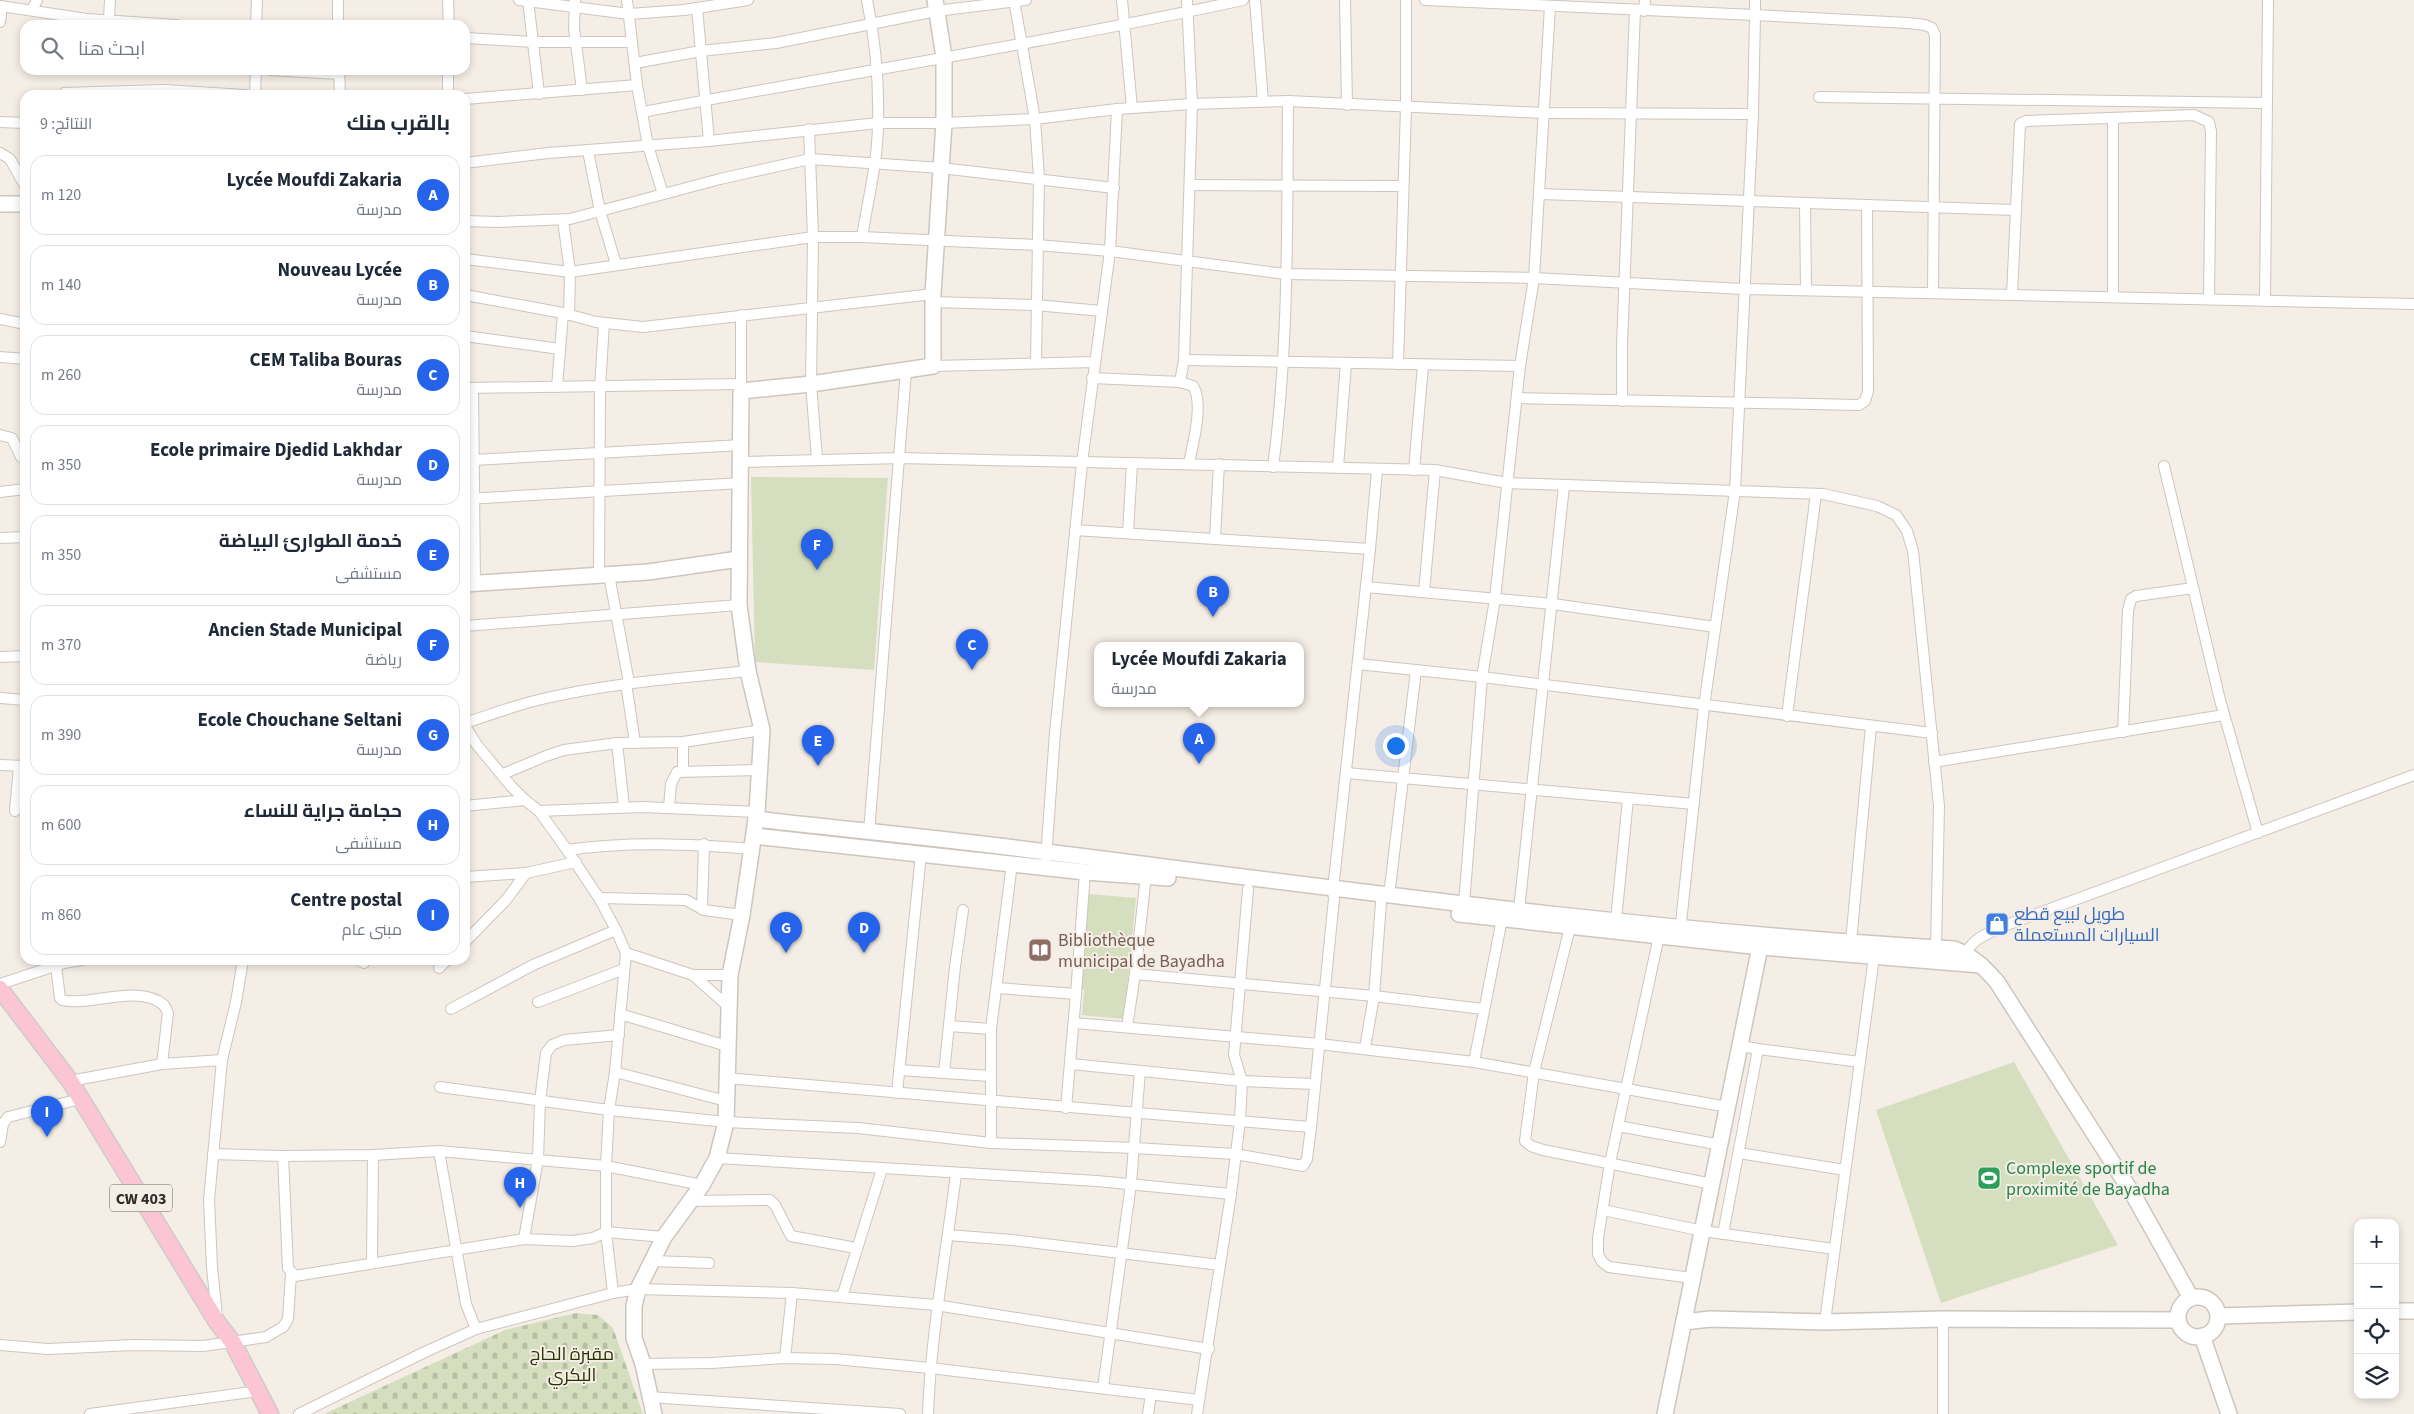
<!DOCTYPE html>
<html lang="ar">
<head>
<meta charset="utf-8">
<style>
  body { margin:0; font-family:"Source Sans 3",Cairo,sans-serif; background:#f6f6f7; color:#1f2937; direction:rtl }
  .controls { position:absolute; right:15px; bottom:15px; display:grid; overflow:hidden; border-radius:10px; box-shadow:0 2px 8px #0003 }
  .controls button { width:45px; height:45px; display:grid; place-items:center; padding:0; border:0; border-bottom:1px solid #e0e1e3; background:#fff; color:#1f2937; font:25px sans-serif }
  .you { position:absolute; left:1395px; top:745px; width:18px; height:18px; margin:-12px; border:4px solid #fff; border-radius:50%; background:#1a73e8; box-shadow:0 0 0 8px #1a73e833 }
  .badge { display:grid; place-items:center; width:32px; height:32px; border-radius:50%; background:#2563eb; color:#fff; font-size:16px; font-weight:700 }
  .pin { position:absolute; translate:-50% -41px; filter:drop-shadow(0 1px 2px #0008) }
  .pin::after { content:''; position:absolute; top:26px; width:18px; height:15px; background:inherit; clip-path:polygon(0 0,100% 0,50% 100%) }
  .popup { position:absolute; left:1094px; top:642px; width:210px; height:65px; box-sizing:border-box; display:grid; place-content:center; border-radius:10px; background:#fff; filter:drop-shadow(0 1px 4px #0005); font-size:16px; white-space:nowrap; color:#747a83 }
  .popup b { font-size:19px; color:#1f2937 }
  .popup::after { content:''; position:absolute; left:50%; top:100%; margin-left:-10px; border:10px solid transparent; border-top-color:#fff }
  .list { margin:0; padding:0; list-style:none }
  h2 { display:flex; justify-content:space-between; align-items:center; height:65px; margin:0; padding:0 20px; font-size:21px }
  h2 small { font-size:16px; font-weight:400; color:#747a83 }
  .list li { display:grid; grid-template-columns:32px 1fr auto; gap:15px; align-items:center; box-sizing:border-box; height:80px; margin:0 10px 10px; padding:0 10px; border:1px solid #e0e1e3; border-radius:15px }
  .list b { display:block; font-size:19px; white-space:nowrap }
  .list p { margin:0; font-size:16px; white-space:nowrap; color:#747a83 }
  .list em { font-size:16px; font-style:normal; color:#747a83 }
  .icon { flex:none; width:28px; height:28px; fill:none; stroke:currentColor; stroke-width:2; stroke-linecap:round; stroke-linejoin:round }
  .map { position:relative; flex:none; width:2414px; height:1414px; overflow:hidden; direction:ltr }
  .search { position:absolute; background:#fff; box-shadow:0 2px 8px #0003; left:20px; top:20px; width:450px; height:55px; display:flex; align-items:center; gap:12px; box-sizing:border-box; padding:0 18px; border-radius:15px; color:#747a83; font-size:19px }
  .panel { position:absolute; background:#fff; box-shadow:0 2px 8px #0003; left:20px; top:90px; width:450px; height:875px; border-radius:15px; direction:rtl }
  .map>svg:first-child { display:block }
  .grass { fill:#d5dfbf }
  .cemetery { fill:url(#cemetery-stones) }
  .lines { fill:none; stroke-linecap:round; stroke-linejoin:round }
  .street-casing { stroke:#ccc6be; stroke-width:12 }
  .secondary-casing { stroke:#ccc6be; stroke-width:18 }
  .primary-casing { stroke:#cdcccc; stroke-width:19 }
  .street { stroke:#fff; stroke-width:10 }
  .secondary { stroke:#fff; stroke-width:15 }
  .primary { stroke:#fbc5d4; stroke-width:16 }
  .labels { text-anchor:middle; stroke-width:4; stroke-linejoin:round; paint-order:stroke }
  .shield { fill:#f4eee6; stroke:#6a6662; stroke-width:1 }
  .shield-label { font-size:16px; font-weight:bold; fill:#2f2c29 }
  .shop-label { font-size:18px; fill:#366cbe; stroke:#f4eee6; text-anchor:start }
  .education-label { font-size:18px; fill:#785e54; stroke:#f4eee6; text-anchor:start }
  .leisure-label { font-size:18px; fill:#27864d; stroke:#f4eee6; text-anchor:start }
  .park-label { font-size:18px; fill:#283201; stroke:#f4eee6 }
</style>
</head>
<body>
<div class="map">
<svg width="2414" height="1414" viewBox="0 0 2414 1414">
  <defs>
    <pattern id="cemetery-stones" width="16" height="16" patternUnits="userSpaceOnUse" patternTransform="scale(1.25)"><rect width="16" height="16" fill="#d5dfbf"/><path d="M2 7V4a2 2 0 0 1 4 0v3zM10 15v-3a2 2 0 0 1 4 0v3z" fill="#b7c0a4"/></pattern>
  </defs>
  <rect width="100%" height="100%" fill="#f4eee6"/>
  <g class="grass">
    <path d="M751,477L888,478L874,670L755,662Z"/>
    <path d="M1089,894L1136,898L1124,1019L1082,1015L1084,990H1078Z"/>
    <path d="M2014,1062L2118,1245L1941,1303L1876,1110Z"/>
  </g>
  <path class="cemetery" d="M576,1313L598,1315L613,1328L643,1414H324L505,1330Z"/>
  <g class="lines">
    <g class="street-casing">
      <g id="street">
        <path d="M338,0V25"/>
        <path d="M448,0L449,25"/>
        <path d="M519,0L629,14L684,10L748,0"/>
        <path d="M528,0L539,94"/>
        <path d="M575,0L574,28L582,90"/>
        <path d="M627,0L637,85L648,146L663,194"/>
        <path d="M1014,0L1035,119L1039,178L1036,362"/>
        <path d="M1122,0L1132,108"/>
        <path d="M1255,0L1263,101"/>
        <path d="M1345,0L1347,105"/>
        <path d="M1425,0L1755,15L1753,114L1735,491L1704,706L1680,932"/>
        <path d="M1755,0V15L1908,23L1925,25L1932,28L1935,35L1933,293"/>
        <path d="M0,6L87,19L176,25"/>
        <path d="M697,8L709,141"/>
        <path d="M32,10L37,0"/>
        <path d="M1644,11L1645,0"/>
        <path d="M109,20L110,0"/>
        <path d="M0,22L2,6"/>
        <path d="M256,25L257,0"/>
        <path d="M465,38L534,42H632"/>
        <path d="M635,63L701,51L776,43L936,11L1026,0"/>
        <path d="M270,70L339,74"/>
        <path d="M339,70L340,95"/>
        <path d="M64,93L164,90L245,95"/>
        <path d="M255,95L256,70"/>
        <path d="M448,95V70"/>
        <path d="M1819,97L2267,103"/>
        <path d="M465,99L637,85"/>
        <path d="M643,112C843,74 1044,43 1243,0"/>
        <path d="M2113,118V297"/>
        <path d="M0,122L25,123"/>
        <path d="M809,129L813,237L811,384L817,459"/>
        <path d="M588,151L600,211L616,264"/>
        <path d="M0,153L10,159L25,186"/>
        <path d="M465,163L548,153L709,141L878,123H944L1035,119L1117,109L1192,104L1288,101L1544,113L1753,114"/>
        <path d="M1190,185L1402,186"/>
        <path d="M1540,194L2015,210"/>
        <path d="M1805,204L1806,290"/>
        <path d="M563,220L570,272L569,315"/>
        <path d="M465,221L497,222L570,219L720,179L810,159L941,168L1114,188"/>
        <path d="M862,237C868,199 878,161 878,122C879,82 875,39 867,0"/>
        <path d="M465,259L570,272L813,237H862L1037,245L1110,251L1285,274L1534,278L1743,289L2414,304"/>
        <path d="M465,295L563,313L596,322L643,327L933,294"/>
        <path d="M2012,295L2020,124L2026,121L2194,115L2209,122L2211,131L2209,299"/>
        <path d="M2265,301L2268,0"/>
        <path d="M933,302L1035,305L1102,311"/>
        <path d="M741,315V390"/>
        <path d="M0,319L25,324"/>
        <path d="M465,336L560,349"/>
        <path d="M0,357L25,359"/>
        <path d="M1184,360L1520,366"/>
        <path d="M1398,364L1406,108V0"/>
        <path d="M933,366L1095,362"/>
        <path d="M1092,378L1180,382L1193,386C1204,403 1193,444 1189,463"/>
        <path d="M1180,382L1184,360L1192,104L1187,0"/>
        <path d="M557,387L563,313"/>
        <path d="M465,388L741,384"/>
        <path d="M473,389L475,584"/>
        <path d="M1517,398L1859,405L1865,401L1868,391L1867,205"/>
        <path d="M1622,401V346L1635,10"/>
        <path d="M0,435L12,438L21,457L25,459"/>
        <path d="M473,460L742,445"/>
        <path d="M742,462L901,458L1435,470L1507,483L1823,494L1877,506L1896,515L1907,531L1913,551L1939,806L1936,948"/>
        <path d="M2164,466L2220,700L2258,833"/>
        <path d="M1273,467C1289,346 1287,223 1288,101"/>
        <path d="M1338,467L1346,363"/>
        <path d="M1414,470L1423,365"/>
        <path d="M0,492L25,489"/>
        <path d="M465,499L742,483"/>
        <path d="M1075,530L1370,549"/>
        <path d="M1128,533L1132,464"/>
        <path d="M0,538L25,537"/>
        <path d="M1215,538L1219,464"/>
        <path d="M609,575L629,683"/>
        <path d="M599,576L600,388L604,323"/>
        <path d="M1366,587L1553,604L1715,627"/>
        <path d="M1424,592L1435,470"/>
        <path d="M465,626L739,605"/>
        <path d="M0,657L25,656"/>
        <path d="M1358,664L1482,677L1932,733"/>
        <path d="M626,683L635,743"/>
        <path d="M0,698L25,700"/>
        <path d="M1787,716L1816,494"/>
        <path d="M465,723C490,715 516,705 542,699C610,683 679,678 748,671"/>
        <path d="M465,726L477,745L511,786L525,800L539,811L567,850L599,898L616,930L626,953L615,1072L609,1110L606,1166V1232L613,1293"/>
        <path d="M2123,732L2128,611L2131,599L2136,596L2193,588"/>
        <path d="M683,742V771"/>
        <path d="M617,743L624,807"/>
        <path d="M1934,762L2224,715"/>
        <path d="M0,765L24,766"/>
        <path d="M1346,773L1694,804"/>
        <path d="M503,774L546,756L564,750L617,743L683,742L762,730"/>
        <path d="M465,806L525,800"/>
        <path d="M669,807L671,784L677,772L760,770"/>
        <path d="M15,811L19,766"/>
        <path d="M539,811L643,807L757,812"/>
        <path d="M869,832L906,371"/>
        <path d="M567,850C629,841 690,844 753,849"/>
        <path d="M1046,858L1055,733L1082,463L1110,251L1117,109"/>
        <path d="M465,877L526,873L576,862"/>
        <path d="M1389,896L1416,670"/>
        <path d="M599,898L686,900L704,910L742,915"/>
        <path d="M1464,904L1482,677L1495,599L1520,366L1534,278L1550,6"/>
        <path d="M702,909L704,844"/>
        <path d="M1519,910L1564,486"/>
        <path d="M1616,920L1628,799"/>
        <path d="M1570,927L1534,1072L1525,1141L1531,1146L1543,1150L1712,1184"/>
        <path d="M1659,936L1610,1163L1598,1238V1254L1602,1262L1609,1267L1692,1278"/>
        <path d="M465,942L506,900L526,873"/>
        <path d="M1851,942L1871,726"/>
        <path d="M626,953L693,975H730"/>
        <path d="M1964,959C1969,940 1985,935 2001,927L2414,775"/>
        <path d="M358,960L364,963"/>
        <path d="M56,966L60,998L62,1000C90,1007 137,983 164,1005L168,1013L162,1064"/>
        <path d="M439,968L447,960"/>
        <path d="M1135,974L1374,996L1483,1009"/>
        <path d="M693,975L729,1007"/>
        <path d="M0,984L64,963L81,960"/>
        <path d="M997,988L1076,994L1066,1108"/>
        <path d="M1076,994L1085,872"/>
        <path d="M538,1002L624,969"/>
        <path d="M451,1009L533,965L616,930"/>
        <path d="M620,1014L727,1046"/>
        <path d="M1074,1023L1319,1044L1474,1062L1502,919"/>
        <path d="M949,1026L991,1029"/>
        <path d="M1127,1027L1135,974L1146,876"/>
        <path d="M1365,1048L1374,996L1381,903"/>
        <path d="M1758,1049L1860,1062"/>
        <path d="M1474,1062L1728,1107"/>
        <path d="M1071,1064L1242,1081L1314,1084"/>
        <path d="M899,1070L990,1076"/>
        <path d="M615,1072L726,1101"/>
        <path d="M944,1073L955,967L963,910"/>
        <path d="M726,1078C921,1096 1116,1111 1311,1127"/>
        <path d="M70,1081L162,1064L222,1060"/>
        <path d="M440,1087L609,1110L726,1122L858,1128L991,1143L1135,1148L1235,1154L1303,1166L1307,1159L1311,1127L1334,899L1333,890L1370,549L1377,470"/>
        <path d="M897,1093L921,854"/>
        <path d="M1618,1126L1721,1145"/>
        <path d="M0,1142L3,1124L8,1117L80,1099"/>
        <path d="M991,1143V1029L1012,863"/>
        <path d="M439,1151L466,1304L476,1329"/>
        <path d="M1739,1153L1845,1170"/>
        <path d="M213,1154L283,1156L373,1155L439,1151L606,1166L702,1185"/>
        <path d="M283,1156L288,1268L295,1276L524,1239L573,1241L593,1238L606,1232L664,1237"/>
        <path d="M717,1158L1097,1181L1231,1194"/>
        <path d="M690,1201L770,1200L775,1205L791,1236L856,1248"/>
        <path d="M1603,1210L1703,1231L1834,1249"/>
        <path d="M1723,1234L1758,1049L1741,1046"/>
        <path d="M948,1235L1012,1240L1220,1265"/>
        <path d="M524,1239L538,1159L540,1101L546,1053L552,1045L564,1040L619,1035"/>
        <path d="M652,1261L709,1263"/>
        <path d="M372,1263L373,1155"/>
        <path d="M842,1297L882,1169"/>
        <path d="M217,1316L212,1267L209,1200L222,1060L236,1002L243,960"/>
        <path d="M1943,1319V1414"/>
        <path d="M1825,1322L1874,957"/>
        <path d="M0,1345L48,1349L134,1345L203,1346L266,1337L283,1327L288,1319L291,1274"/>
        <path d="M785,1358L792,1293"/>
        <path d="M643,1364L712,1363L785,1358L835,1359L930,1368L1199,1400"/>
        <path d="M1103,1388L1131,1184L1140,1071"/>
        <path d="M649,1397L900,1414"/>
        <path d="M90,1414L258,1391"/>
        <path d="M299,1414L425,1352L476,1329L613,1293L638,1289L792,1293L936,1305L1209,1349"/>
        <path d="M928,1414C931,1332 946,1255 956,1174"/>
        <path d="M1148,1414L1151,1394"/>
        <path d="M1197,1414L1231,1194L1240,1121L1242,1081L1234,1055L1248,889"/>
      </g>
    </g>
    <g class="secondary-casing">
      <g id="secondary">
        <path d="M0,204H25"/>
        <path d="M465,584L648,572L739,559"/>
        <path d="M756,819C842,829 929,837 1015,848C1327,887 1639,931 1954,949C1972,956 1984,967 1997,982L2134,1196L2191,1298"/>
        <path d="M754,836L1085,872L1168,878"/>
        <path d="M1459,914L1761,947L1981,965"/>
        <circle cx="2198" cy="1317" r="20"/>
        <path d="M2395,1311H2414"/>
        <path d="M2218,1316L2358,1312"/>
        <path d="M1684,1322L1710,1319L1825,1322L1943,1319L2178,1320"/>
        <path d="M2202,1336L2229,1414"/>
        <path d="M654,1414L643,1364L634,1338V1306L638,1289L664,1237L702,1185L717,1158L726,1122L730,975L742,915L757,812L762,730L748,671L739,605L741,391L811,384L933,366V294L944,123V57L935,0"/>
        <path d="M1665,1414L1762,937"/>
      </g>
    </g>
    <g class="primary-casing">
      <path id="primary" d="M0,989L70,1081L217,1322L233,1343L270,1414"/>
    </g>
    <use href="#street" class="street"/>
    <use href="#secondary" class="secondary"/>
    <use href="#primary" class="primary"/>
  </g>
  <defs>
    <g id="shop-square" transform="scale(1.25)"><rect x="-9" y="-9" width="18" height="18" rx="4" fill="#3f7fe0" stroke="#f4eee6"/><path d="M-5-2.5h2.3a2.7 3.5 0 0 1 5.4 0H5L5.5 6h-11ZM-1.5-2.5h3a1.5 2.3 0 0 0-3 0Z" fill="#fff"/></g>
    <g id="library-square" transform="scale(1.25)"><rect x="-9" y="-9" width="18" height="18" rx="4" fill="#8d6e63" stroke="#f4eee6"/><path d="M-6-4Q-3-5.5-.7-3.5V5Q-3 3-6 4ZM6-4Q3-5.5 .7-3.5V5Q3 3 6 4Z" fill="#fff"/></g>
    <g id="stadium-square" transform="scale(1.25)"><rect x="-9" y="-9" width="18" height="18" rx="4" fill="#2e9e5b" stroke="#f4eee6"/><path d="M0-5a6.5 5 0 1 0 0 10a6.5 5 0 1 0 0-10ZM-3.5-1.8h7v3.6h-7Z" fill="#fff"/></g>
  </defs>
  <g fill-rule="evenodd">
    <use href="#shop-square" x="1997" y="924"/>
    <use href="#library-square" x="1040" y="950"/>
    <use href="#stadium-square" x="1989" y="1178"/>
  </g>
  <g class="labels">
    <rect class="shield" x="110" y="1184.5" width="62" height="27" rx="4"/>
    <g class="shield-label">
      <text x="141" y="1204">CW 403</text>
    </g>
    <g class="shop-label">
      <text x="2014" y="920">طويل لبيع قطع<tspan x="2014" dy="21">السيارات المستعملة</tspan></text>
    </g>
    <g class="education-label">
      <text x="1058" y="946">Bibliothèque<tspan x="1058" dy="21">municipal de Bayadha</tspan></text>
    </g>
    <g class="leisure-label">
      <text x="2006" y="1174">Complexe sportif de<tspan x="2006" dy="21">proximité de Bayadha</tspan></text>
    </g>
    <g class="park-label">
      <text x="572" y="1360">مقبرة الحاج<tspan x="572" dy="21">البكري</tspan></text>
    </g>
  </g>
</svg>
<div class="controls">
<button>+</button>
<button>−</button>
<button><svg class="icon" aria-label="locate" viewBox="0 0 24 24"><circle cx="12" cy="12" r="6"/><path d="M12 2v4M12 18v4M2 12h4M18 12h4"/></svg></button>
<button><svg class="icon" aria-label="layers" viewBox="0 0 24 24"><path d="M12 4l9 5-9 5-9-5zM3 14l9 5 9-5"/></svg></button>
</div>
<div class="you"></div>
<div class="pin badge" style="left:1199px;top:764px">A</div>
<div class="popup"><b>Lycée Moufdi Zakaria</b>مدرسة</div>
<div class="pin badge" style="left:1213px;top:617px">B</div>
<div class="pin badge" style="left:972px;top:670px">C</div>
<div class="pin badge" style="left:864px;top:953px">D</div>
<div class="pin badge" style="left:818px;top:766px">E</div>
<div class="pin badge" style="left:817px;top:570px">F</div>
<div class="pin badge" style="left:786px;top:953px">G</div>
<div class="pin badge" style="left:520px;top:1208px">H</div>
<div class="pin badge" style="left:47px;top:1137px">I</div>
<div class="search"><svg class="icon" aria-label="search" viewBox="0 0 24 24"><circle cx="10" cy="10" r="6"/><path d="M15 15l6 6"/></svg>ابحث هنا</div>
<section class="panel">
<h2>بالقرب منك<small>النتائج: 9</small></h2>
<ul class="list">
<li><span class="badge">A</span><div><b>Lycée Moufdi Zakaria</b><p>مدرسة</p></div><em>120 m</em></li>
<li><span class="badge">B</span><div><b>Nouveau Lycée</b><p>مدرسة</p></div><em>140 m</em></li>
<li><span class="badge">C</span><div><b>CEM Taliba Bouras</b><p>مدرسة</p></div><em>260 m</em></li>
<li><span class="badge">D</span><div><b>Ecole primaire Djedid Lakhdar</b><p>مدرسة</p></div><em>350 m</em></li>
<li><span class="badge">E</span><div><b>خدمة الطوارئ البياضة</b><p>مستشفى</p></div><em>350 m</em></li>
<li><span class="badge">F</span><div><b>Ancien Stade Municipal</b><p>رياضة</p></div><em>370 m</em></li>
<li><span class="badge">G</span><div><b>Ecole Chouchane Seltani</b><p>مدرسة</p></div><em>390 m</em></li>
<li><span class="badge">H</span><div><b>حجامة جراية للنساء</b><p>مستشفى</p></div><em>600 m</em></li>
<li><span class="badge">I</span><div><b>Centre postal</b><p>مبنى عام</p></div><em>860 m</em></li>
</ul>
</section>
</div>
</body>
</html>
